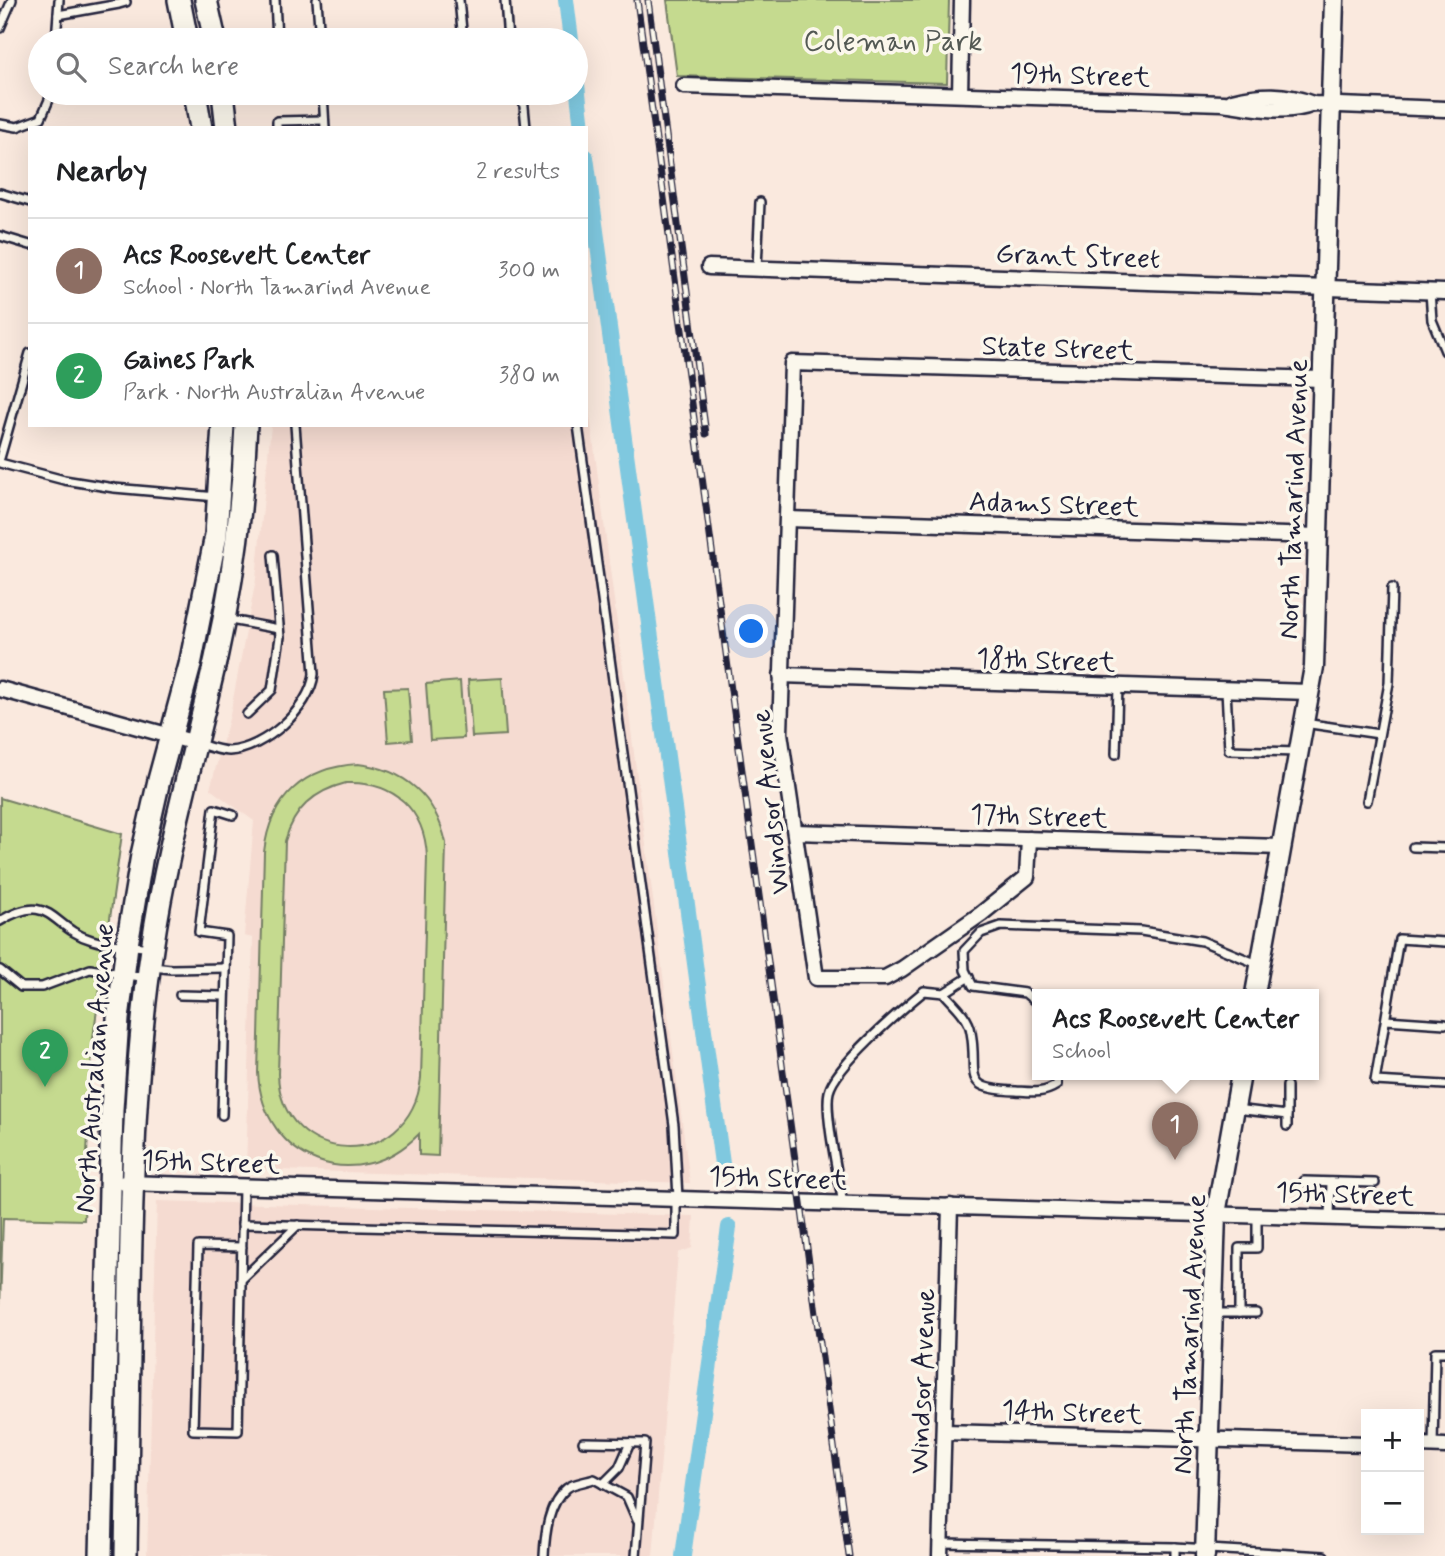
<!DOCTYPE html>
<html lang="en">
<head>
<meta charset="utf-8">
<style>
  body { margin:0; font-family:Mynerve,sans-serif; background:#f2f2f2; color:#202124 }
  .controls { position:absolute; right:21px; bottom:21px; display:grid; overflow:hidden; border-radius:0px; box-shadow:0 7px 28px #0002 }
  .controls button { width:63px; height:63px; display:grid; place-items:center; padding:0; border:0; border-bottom:2px solid #e0e0e0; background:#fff; color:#202124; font:35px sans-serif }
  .you { position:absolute; left:752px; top:632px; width:24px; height:24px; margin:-18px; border:5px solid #fff; border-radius:50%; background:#1a73e8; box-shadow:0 0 0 10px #1a73e833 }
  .badge { display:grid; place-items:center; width:46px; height:46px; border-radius:50%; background:#ea580c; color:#fff; font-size:23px; font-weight:700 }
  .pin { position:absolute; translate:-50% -58px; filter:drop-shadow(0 2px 4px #0008) }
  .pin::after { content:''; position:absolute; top:37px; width:24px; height:21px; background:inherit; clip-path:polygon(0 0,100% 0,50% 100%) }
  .popup { position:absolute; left:1032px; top:989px; width:287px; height:91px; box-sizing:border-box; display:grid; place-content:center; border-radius:0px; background:#fff; filter:drop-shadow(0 2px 5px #0005); font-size:23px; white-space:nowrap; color:#757577 }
  .popup b { font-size:26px; color:#202124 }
  .popup::after { content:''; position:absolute; left:50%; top:100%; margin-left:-14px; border:14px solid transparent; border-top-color:#fff }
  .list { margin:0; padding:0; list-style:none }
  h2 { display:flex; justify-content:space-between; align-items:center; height:91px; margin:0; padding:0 28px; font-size:30px }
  h2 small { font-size:23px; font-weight:400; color:#757577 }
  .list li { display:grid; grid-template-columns:46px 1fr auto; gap:21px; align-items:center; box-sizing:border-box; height:105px; padding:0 28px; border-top:2px solid #e0e0e0 }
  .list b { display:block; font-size:26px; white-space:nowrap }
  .list p { margin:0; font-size:23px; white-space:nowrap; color:#757577 }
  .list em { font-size:23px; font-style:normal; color:#757577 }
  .icon { flex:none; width:38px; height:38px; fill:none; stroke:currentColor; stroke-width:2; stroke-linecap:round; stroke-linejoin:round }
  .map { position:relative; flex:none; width:1445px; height:1556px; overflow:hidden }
  .search { position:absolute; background:#fff; box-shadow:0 7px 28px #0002; left:28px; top:28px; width:560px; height:77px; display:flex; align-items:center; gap:18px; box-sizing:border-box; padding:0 24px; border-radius:38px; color:#757577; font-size:26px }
  .panel { position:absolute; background:#fff; box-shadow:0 7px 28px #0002; left:28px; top:126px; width:560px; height:301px; border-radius:0px }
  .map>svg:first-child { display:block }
  .built { fill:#f5dbd1 }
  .green { fill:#c5da8f; stroke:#747e65; stroke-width:2; fill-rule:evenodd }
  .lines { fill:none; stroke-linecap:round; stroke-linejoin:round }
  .canal { stroke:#7fc8df; stroke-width:16 }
  .service-casing { stroke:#22223b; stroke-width:12 }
  .minor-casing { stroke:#22223b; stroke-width:19 }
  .tertiary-casing { stroke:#22223b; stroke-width:23 }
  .secondary-casing { stroke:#22223b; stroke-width:26 }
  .service { stroke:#fbf7ec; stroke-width:7 }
  .minor { stroke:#fbf7ec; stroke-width:14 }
  .tertiary { stroke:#fbf7ec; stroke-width:18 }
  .secondary { stroke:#fbf7ec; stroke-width:21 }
  .rail-casing { stroke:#22223b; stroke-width:7 }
  .rail { stroke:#fbf7ec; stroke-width:4.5; stroke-dasharray:13; stroke-linecap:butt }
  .labels { text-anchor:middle; stroke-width:7; stroke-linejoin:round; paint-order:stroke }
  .park-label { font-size:28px; fill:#535954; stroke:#fbf7ec }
  .street-label { font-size:28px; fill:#22223b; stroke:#fbf7ec }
</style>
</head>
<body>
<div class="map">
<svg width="1445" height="1556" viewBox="0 0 1445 1556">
  <rect width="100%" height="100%" fill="#fae9de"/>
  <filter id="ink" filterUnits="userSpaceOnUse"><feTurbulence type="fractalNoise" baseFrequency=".0143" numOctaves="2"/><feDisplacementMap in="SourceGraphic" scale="14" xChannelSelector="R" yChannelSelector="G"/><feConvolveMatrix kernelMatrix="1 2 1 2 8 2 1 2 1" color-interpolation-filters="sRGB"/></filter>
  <g filter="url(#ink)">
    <g class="built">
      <path d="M586,385L690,1183L246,1169L253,938L244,936L254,821L210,789L230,715L256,579L271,425H586Z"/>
      <path d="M157,1201L694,1216L692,1248L678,1253L653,1556H147Z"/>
    </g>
    <g class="green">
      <path d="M667,0H949L947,83L677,76Z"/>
      <path d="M502,678L506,735L472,737L468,680Z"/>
      <path d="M460,681L464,738L430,740L426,684Z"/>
      <path d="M408,688L412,740L388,742L384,689Z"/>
      <path d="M358,764C405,769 436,797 446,843L438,1156L419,1155V1134C357,1197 263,1162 258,1073L264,852C270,798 304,767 358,764ZM346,783C394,781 425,810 427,857L421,1078C410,1173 281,1168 278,1074L285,841C294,809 314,791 346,783Z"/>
      <path d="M0,798L122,834L92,1045L84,1220L3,1218L0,1307Z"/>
    </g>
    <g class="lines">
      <g class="canal">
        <path d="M566,0L571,40"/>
        <path d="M576,76L582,128"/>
        <path d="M586,157L723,1171"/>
        <path d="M683,1556L729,1227"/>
      </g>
      <g class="service-casing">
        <g id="service">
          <path d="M275,0L277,40"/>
          <path d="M317,0L320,40"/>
          <path d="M459,0L463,40"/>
          <path d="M505,0L508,40"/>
          <path d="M58,15L119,4L126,2L125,0"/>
          <path d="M0,28L12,0"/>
          <path d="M56,40L59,0"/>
          <path d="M323,93L325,128"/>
          <path d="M518,93L523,96L526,128"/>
          <path d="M0,124L17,127L41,118L52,93"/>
          <path d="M277,128V121L324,120"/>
          <path d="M0,193L30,202"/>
          <path d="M0,236L30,245"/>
          <path d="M757,268L760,202"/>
          <path d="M1430,292L1432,320L1445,351"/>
          <path d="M578,425L674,1125L678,1198"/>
          <path d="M0,458L30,353"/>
          <path d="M0,463L64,480L114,488L217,497"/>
          <path d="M225,619L279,629"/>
          <path d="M1226,689L1229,750L1298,752"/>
          <path d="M247,714L272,690L280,637L273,555"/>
          <path d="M1304,723L1379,734"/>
          <path d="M196,743C206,746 219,751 229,751C264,749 310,709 314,674L295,425"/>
          <path d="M1116,754L1118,686"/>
          <path d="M1367,801L1389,683L1392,588"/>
          <path d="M1413,847L1445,848"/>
          <path d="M0,921C52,890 50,928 92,940C110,946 132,945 151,948"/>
          <path d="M1445,942L1399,939L1375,1081L1445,1085"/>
          <path d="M153,967L171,969L226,968"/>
          <path d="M0,970L21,987H42L90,969L147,978"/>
          <path d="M944,993L969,977"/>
          <path d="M180,995L224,996"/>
          <path d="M1037,1003L1025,993L973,986L965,970L964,951L981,933L1001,926L1141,931L1202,941L1260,965"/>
          <path d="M1386,1020L1445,1024"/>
          <path d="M1287,1086V1126"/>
          <path d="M1236,1109L1287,1115"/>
          <path d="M222,1115L227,936L199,932L214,809L233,815"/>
          <path d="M1304,1181L1375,1183"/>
          <path d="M843,1204C839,1180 824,1112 829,1092C835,1066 901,1010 924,991L944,993C954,1004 969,1017 971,1032C979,1075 958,1089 1016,1091C1032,1092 1043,1094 1057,1085V1074"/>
          <path d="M1330,1218L1331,1182"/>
          <path d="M242,1224L676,1235V1198"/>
          <path d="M242,1247L198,1246L193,1430L238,1431L243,1187"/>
          <path d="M241,1280L298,1225"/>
          <path d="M1215,1313H1256"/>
          <path d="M1239,1313V1248H1257V1216"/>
          <path d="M583,1442L645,1443L636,1556"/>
          <path d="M1433,1446L1435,1352H1445"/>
          <path d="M603,1484L619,1468L630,1443"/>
          <path d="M941,1543L1175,1547"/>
          <path d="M544,1556C545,1534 548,1503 567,1488C573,1483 586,1482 594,1479L627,1497L637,1520"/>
          <path d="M1175,1556V1547L1324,1556"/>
        </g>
      </g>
      <g class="minor-casing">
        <g id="minor">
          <path d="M684,86L1223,103C1250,107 1287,115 1313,104"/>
          <path d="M960,94L962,0"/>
          <path d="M1232,101C1260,94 1285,93 1313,104L1445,109"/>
          <path d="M709,267L1445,292"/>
          <path d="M788,519L1318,536"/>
          <path d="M781,675L1309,692"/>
          <path d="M0,689L196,743"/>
          <path d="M795,832L1281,847"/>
          <path d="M1029,839L1027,877L981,914L902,969L885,978H816L780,733L792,363L1322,379"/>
          <path d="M124,1183L1445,1221"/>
          <path d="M944,1432L1366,1444"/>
          <path d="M1419,1445L1445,1446"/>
          <path d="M940,1556L950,1206"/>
        </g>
      </g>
      <g class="tertiary-casing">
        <g id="tertiary">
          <path d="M1255,994L1314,667L1334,0"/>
          <path d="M1205,1556L1216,1214L1241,1074"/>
        </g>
      </g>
      <g class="secondary-casing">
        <g id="secondary">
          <path d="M179,0L187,40"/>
          <path d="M206,0L215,40"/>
          <path d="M195,93L201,128"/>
          <path d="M223,93L227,128"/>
          <path d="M101,1556L112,1109L118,1019L127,945L142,855L159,780L190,665L216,535L223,425"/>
          <path d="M126,1556C128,1466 129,1376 130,1287C132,1174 135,1061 152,949C166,851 194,755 216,658C233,582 243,503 246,425"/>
        </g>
      </g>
      <use href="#service" class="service"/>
      <use href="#minor" class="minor"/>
      <use href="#tertiary" class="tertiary"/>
      <use href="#secondary" class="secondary"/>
      <g class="rail-casing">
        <g id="rail">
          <path d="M637,0L849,1556"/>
          <path d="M648,0L706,434"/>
        </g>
      </g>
      <use href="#rail" class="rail"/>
    </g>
  </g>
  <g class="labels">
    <g class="park-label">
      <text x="893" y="50">Coleman Park</text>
    </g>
    <g class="street-label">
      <text transform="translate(1080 74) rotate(2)" y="10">19th Street</text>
      <text transform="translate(1078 255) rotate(2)" y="10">Grant Street</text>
      <text transform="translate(1058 347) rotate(2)" y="10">State Street</text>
      <text transform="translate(1292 499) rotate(-88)" y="10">North Tamarind Avenue</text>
      <text transform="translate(1054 503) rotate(2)" y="10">Adams Street</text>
      <text transform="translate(1046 659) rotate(2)" y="10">18th Street</text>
      <text transform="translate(769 802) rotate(-96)" y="10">Windsor Avenue</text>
      <text transform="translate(1039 815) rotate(2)" y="10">17th Street</text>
      <text transform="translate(93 1068) rotate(-86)" y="10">North Australian Avenue</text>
      <text transform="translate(211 1161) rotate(2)" y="10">15th Street</text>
      <text transform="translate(778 1177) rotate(2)" y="10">15th Street</text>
      <text transform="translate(1345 1193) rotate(2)" y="10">15th Street</text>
      <text transform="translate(1188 1334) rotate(-87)" y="10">North Tamarind Avenue</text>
      <text transform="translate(921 1381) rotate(-88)" y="10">Windsor Avenue</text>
      <text transform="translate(1072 1411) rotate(2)" y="10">14th Street</text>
    </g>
  </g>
</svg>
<div class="controls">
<button>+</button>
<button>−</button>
</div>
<div class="you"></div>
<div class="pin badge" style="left:1175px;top:1160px;background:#8d6e63">1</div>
<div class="popup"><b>Acs Roosevelt Center</b>School</div>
<div class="pin badge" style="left:45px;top:1087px;background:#2e9e5b">2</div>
<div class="search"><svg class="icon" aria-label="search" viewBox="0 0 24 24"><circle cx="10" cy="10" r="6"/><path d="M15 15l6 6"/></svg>Search here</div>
<section class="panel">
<h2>Nearby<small>2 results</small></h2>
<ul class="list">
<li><span class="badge" style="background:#8d6e63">1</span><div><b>Acs Roosevelt Center</b><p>School · North Tamarind Avenue</p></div><em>300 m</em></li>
<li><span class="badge" style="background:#2e9e5b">2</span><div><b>Gaines Park</b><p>Park · North Australian Avenue</p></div><em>380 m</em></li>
</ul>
</section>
</div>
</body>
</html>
